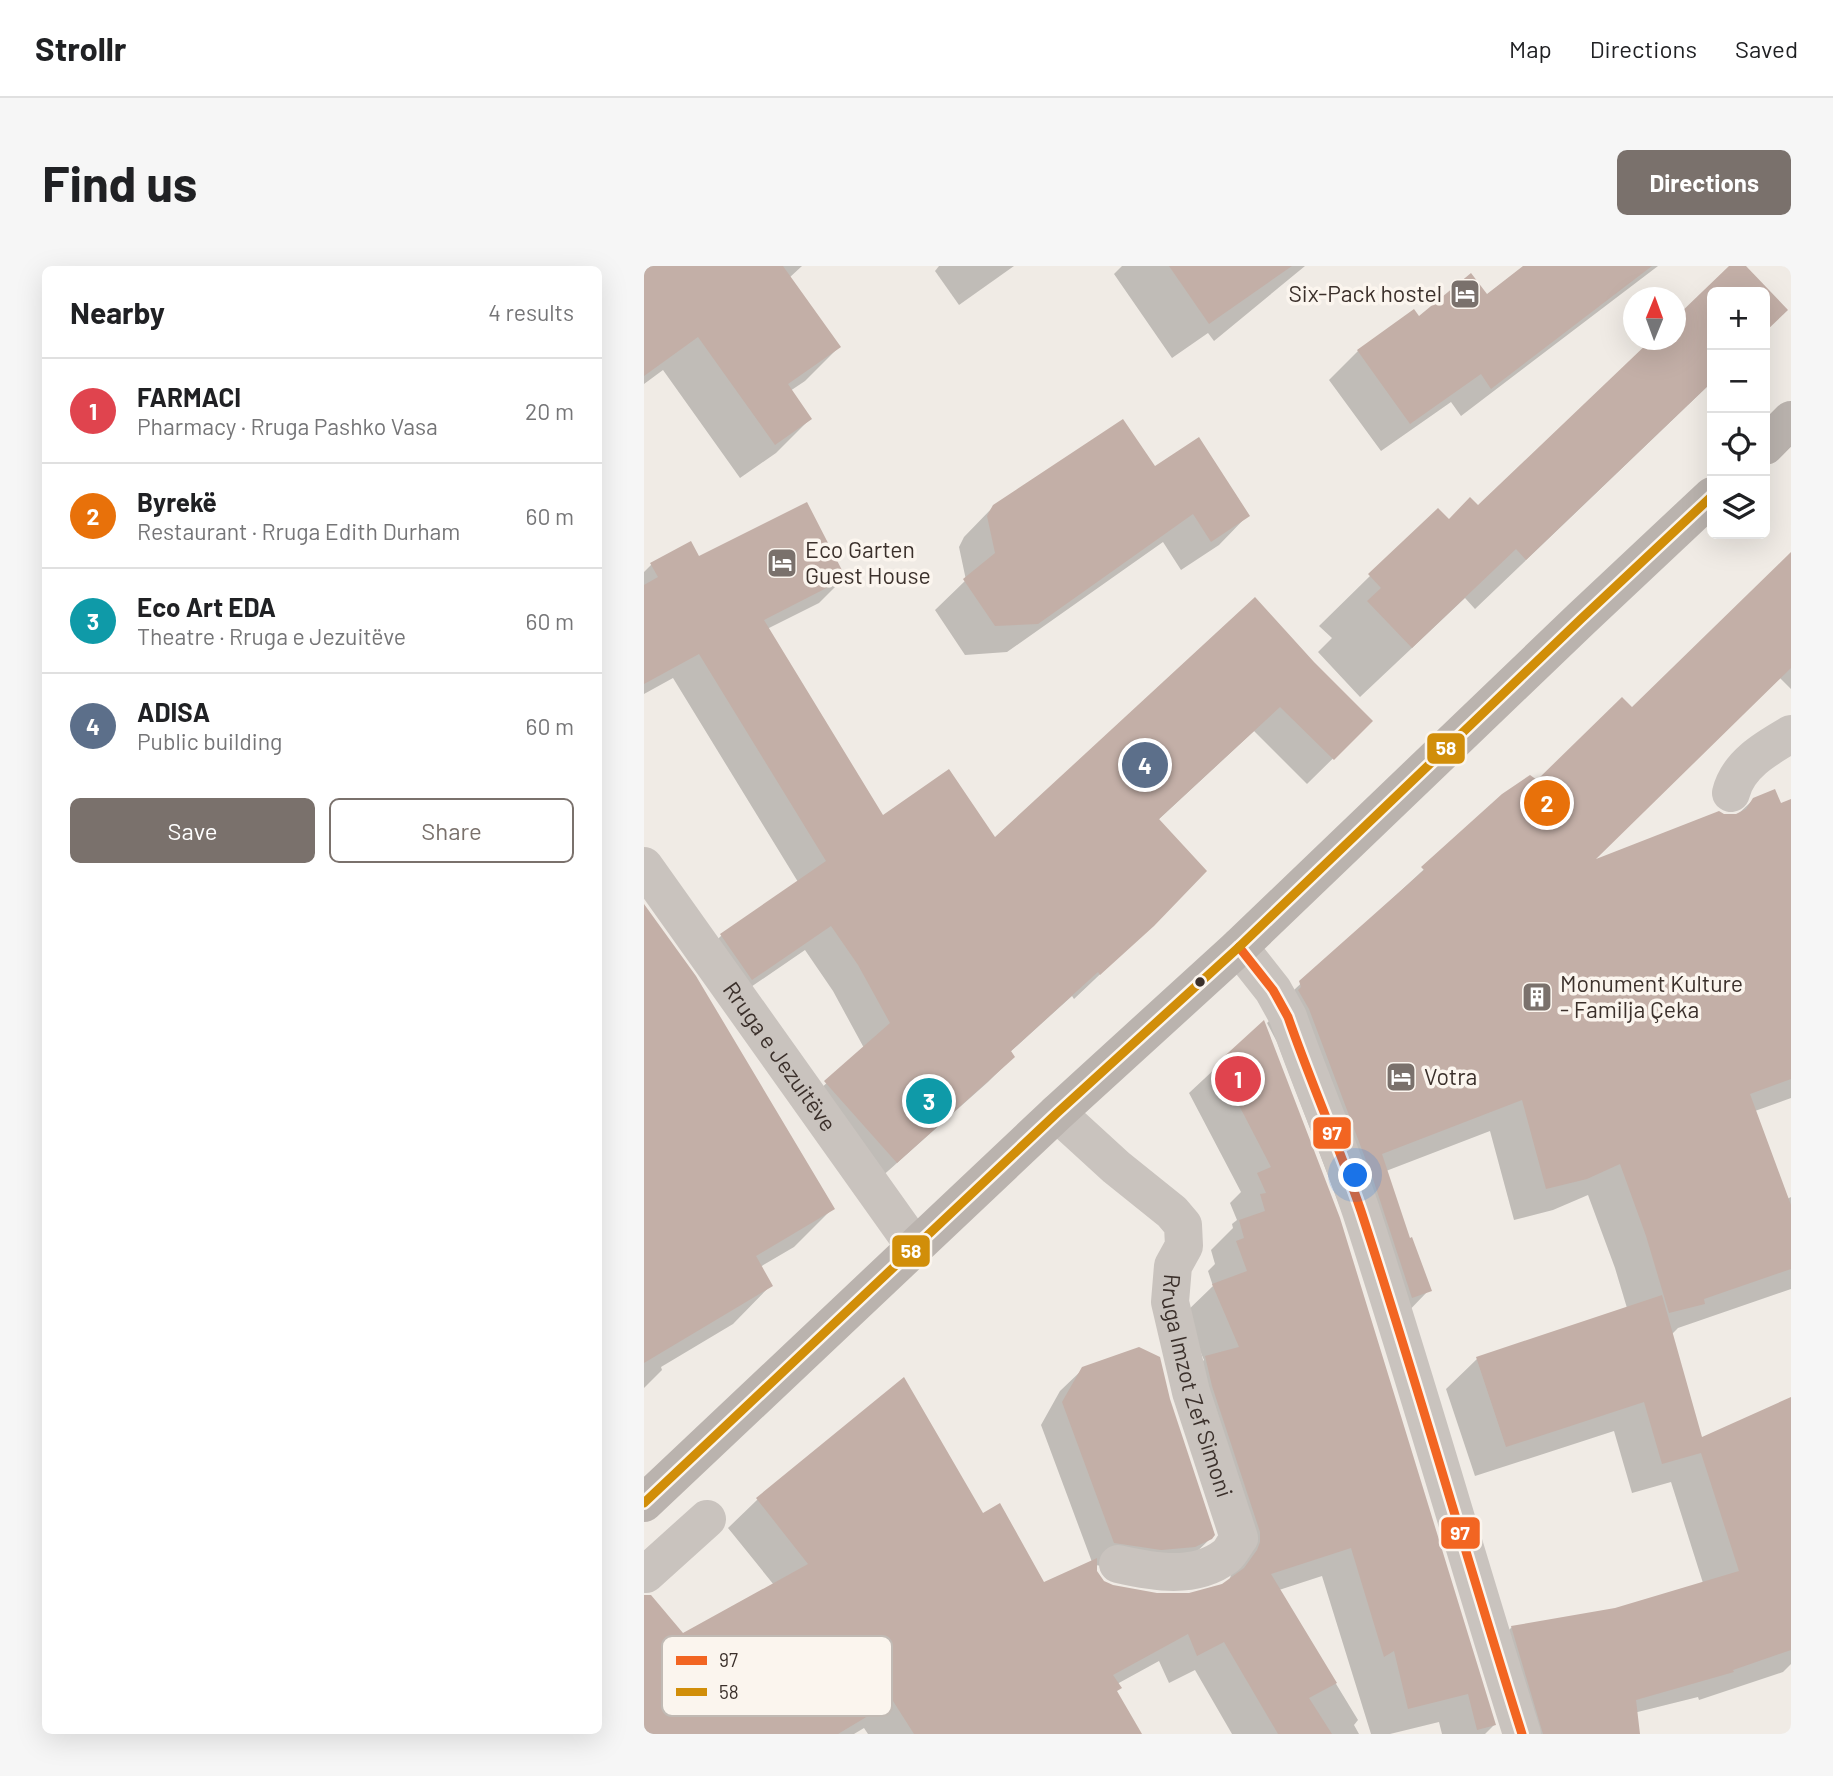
<!DOCTYPE html>
<html lang="en">
<head>
<meta charset="utf-8">
<style>
  body { margin:0; font-family:Barlow,sans-serif; background:#f6f6f6; color:#202124 }
  .controls { position:absolute; right:21px; top:21px; display:grid; overflow:hidden; border-radius:10px; box-shadow:0 7px 28px #0002 }
  .controls button { width:63px; height:63px; display:grid; place-items:center; padding:0; border:0; border-bottom:2px solid #e0e0e0; background:#fff; color:#202124; font:35px sans-serif }
  .compass { position:absolute; left:979px; top:21px; width:63px; height:63px; border-radius:50%; background:#fff; box-shadow:0 7px 28px #0002; rotate:1deg }
  .you { position:absolute; left:712px; top:910px; width:24px; height:24px; margin:-18px; border:5px solid #fff; border-radius:50%; background:#1a73e8; box-shadow:0 0 0 10px #1a73e833 }
  .badge { display:grid; place-items:center; width:46px; height:46px; border-radius:50%; background:#7a716c; color:#fff; font-size:23px; font-weight:700 }
  .pin { position:absolute; translate:-50% -50%; border:4px solid #fff; box-shadow:0 2px 7px #0006 }
  .list { margin:0; padding:0; list-style:none }
  h2 { display:flex; justify-content:space-between; align-items:center; height:91px; margin:0; padding:0 28px; font-size:30px }
  h2 small { font-size:23px; font-weight:400; color:#757577 }
  .list li { display:grid; grid-template-columns:46px 1fr auto; gap:21px; align-items:center; box-sizing:border-box; height:105px; padding:0 28px; border-top:2px solid #e0e0e0 }
  .list b { display:block; font-size:26px; white-space:nowrap }
  .list p { margin:0; font-size:23px; white-space:nowrap; color:#757577 }
  .list em { font-size:23px; font-style:normal; color:#757577 }
  .actions { display:flex; gap:14px; padding:21px 28px }
  .actions a { flex:1; padding:16px 0; border:2px solid #7a716c; border-radius:10px; text-align:center; font-size:24px; color:#7a716c }
  .actions .main { background:#7a716c; color:#fff }
  .icon { flex:none; width:38px; height:38px; fill:none; stroke:currentColor; stroke-width:2; stroke-linecap:round; stroke-linejoin:round }
  .map { position:relative; flex:none; width:1147px; height:1468px; overflow:hidden; border-radius:10px }
  header { display:flex; align-items:center; gap:42px; box-sizing:border-box; height:98px; padding:0 35px; background:#fff; border-bottom:2px solid #e0e0e0 }
  header strong { font-size:33px }
  nav { display:flex; gap:38px; margin-inline-start:auto; font-size:24px }
  .intro { display:flex; align-items:center; justify-content:space-between; box-sizing:border-box; height:168px; padding:0 42px }
  h1 { margin:0; font-size:49px }
  .button { padding:18px 32px; border-radius:10px; background:#7a716c; color:#fff; font-size:24px; font-weight:700 }
  main { display:flex; gap:42px; padding:0 42px }
  aside { flex:1; background:#fff; border-radius:10px; box-shadow:0 7px 28px #0002 }
  .map>svg:first-child { display:block }
  .shadow { fill:#0003 }
  .building { fill:#c3afa7 }
  .lines { fill:none; stroke-linecap:round; stroke-linejoin:round }
  .minor { stroke:#c9c3be; stroke-width:38 }
  .secondary { stroke:#bab3ae; stroke-width:38 }
  .bus-1-casing { stroke:#fbf5ee; stroke-width:14 }
  .bus-2-casing { stroke:#fbf5ee; stroke-width:14 }
  .bus-1 { stroke:#f26522; stroke-width:9 }
  .bus-2 { stroke:#d18e09; stroke-width:9 }
  .bus-dot { fill:#3b302b; stroke:#fbf5ee; stroke-width:2.5 }
  .labels { text-anchor:middle; stroke-width:7; stroke-linejoin:round; paint-order:stroke }
  .poi-label { font-size:23px; fill:#3b302b; stroke:#fbf5ee; text-anchor:start }
  .street-label { font-size:23px; fill:#3b302b; stroke:#fbf5ee }
  .key { fill:#fbf5ee; stroke:#c1bab4; stroke-width:2 }
  .key-label { font-size:19px; fill:#3b302b }
  .line-badge { stroke:#fbf5ee; stroke-width:2.5 }
  .badge-label { font-size:19px; text-anchor:middle; font-weight:bold; fill:#fff }
</style>
</head>
<body>
<header>
<strong>Strollr</strong>
<nav><a>Map</a><a>Directions</a><a>Saved</a></nav>
</header>
<div class="intro"><h1>Find us</h1><a class="button">Directions</a></div>
<main>
<aside>
<h2>Nearby<small>4 results</small></h2>
<ul class="list">
<li><span class="badge" style="background:#e0444e">1</span><div><b>FARMACI</b><p>Pharmacy · Rruga Pashko Vasa</p></div><em>20 m</em></li>
<li><span class="badge" style="background:#e8710a">2</span><div><b>Byrekë</b><p>Restaurant · Rruga Edith Durham</p></div><em>60 m</em></li>
<li><span class="badge" style="background:#0f9aa8">3</span><div><b>Eco Art EDA</b><p>Theatre · Rruga e Jezuitëve</p></div><em>60 m</em></li>
<li><span class="badge" style="background:#5c6f8a">4</span><div><b>ADISA</b><p>Public building</p></div><em>60 m</em></li>
</ul>
<div class="actions"><a class="main">Save</a><a>Share</a></div>
</aside>
<div class="map">
<svg width="1147" height="1468" viewBox="0 0 1147 1468">
  <rect width="100%" height="100%" fill="#f0ebe5"/>
  <g class="shadow">
    <path d="M0,0H158L145,12L195,81L161,115L146,125L166,153L132,187L96,212L19,104L0,118Z"/>
    <path d="M295,0H370L315,39L291,5Z"/>
    <path d="M478,0H661L570,75L564,67L528,92L470,8Z"/>
    <path d="M882,0H1014L817,150L807,136L737,185L685,114L714,85L775,53L843,30Z"/>
    <path d="M1087,0H1099L1141,44L1121,65V26H1068V116L831,343L821,332L716,431L674,386L688,372L675,360L726,310L805,255L834,241L1010,74H1031V53Z"/>
    <path d="M350,240L604,249L575,279L537,304L519,276L363,386L321,389L291,344L322,314L315,281L320,271Z"/>
    <path d="M1147,289V423L1136,412L946,597L1080,550H1092L1110,533L1147,639V832L1111,845L1143,933L1147,931V1023L1034,1062L1028,1068L1057,1174L1147,1133V1398L1139,1406L1055,1434L1054,1431L905,1468H862L838,1391L868,1361L971,1343L1059,1317L1027,1216L988,1227L970,1165L831,1210L802,1123L833,1093L983,1042L971,1002L944,929L909,944L870,954L846,865L742,905L765,974L785,1024L754,1056L698,946L633,776L623,757L626,754L624,748L860,529L893,516L988,444Z"/>
    <path d="M55,293L200,312L175,337L123,363L239,551L351,574L669,398L727,455L663,518L610,465L514,554L509,658L430,733L428,730L365,787L369,791L344,816L226,921L156,842L220,782L189,725L161,684L82,738L51,695L77,670L154,616L29,412L0,428V306L7,299Z"/>
    <path d="M0,648L189,942L150,981L116,1001L127,1019L89,1058L17,1101L18,1104L0,1122Z"/>
    <path d="M620,757L850,1459L841,1468H798L795,1456L746,1468H727L678,1310L635,1324L714,1454L710,1459L715,1468H588L551,1404L525,1417L515,1395L473,1418L472,1426L496,1468H224L220,1462L210,1468H0V1331L38,1369L130,1319L84,1262L113,1234L259,1114L338,1249L399,1318L448,1296L397,1159L416,1125L439,1103L525,1133L567,1272L544,1294L494,1305L451,1299V1304L459,1316L469,1321L513,1329H545L562,1326L585,1315L588,1306L533,1120L560,1094L540,1048L569,1020L564,1005L571,998L567,984L589,962L588,958L593,954L586,937L597,926L545,827Z"/>
  </g>
  <g class="building">
    <path d="M0,0H139L197,81L144,118L168,153L131,179L54,71L0,110Z"/>
    <path d="M525,0H648L565,58Z"/>
    <path d="M879,0H1008L847,123L837,108L766,158L713,84L770,43L775,50L827,7L843,28Z"/>
    <path d="M1085,0H1102L1144,44L1121,66V26H1068V116L882,294L872,283L768,382L723,335L737,322L724,308L794,242L805,253L826,231L834,239L1007,74H1032V51Z"/>
    <path d="M479,153L511,200L555,171L606,250L567,276L549,248L394,358L351,360L319,313L351,287L343,250L349,239Z"/>
    <path d="M163,236L202,312L120,354L239,549L305,503L351,571L611,331L670,396L729,455L690,494L636,441L515,553L563,605L510,660L456,709L454,706L367,785L371,791L253,897L180,815L246,757L214,699L187,660L108,714L76,668L182,595L55,388L0,418V319L14,311L6,297L47,275L55,290Z"/>
    <path d="M1147,286V402L952,593L1075,545L1080,548H1092L1102,543L1109,532L1131,523L1137,537L1147,533V813L1106,828L1147,939V1003L1060,1033L1061,1038L1025,1047L1002,970L976,898L943,913L902,923L878,834L738,888L766,972L768,971L788,1025L768,1032L729,913L665,743L654,724L657,721L655,715L780,604L777,601L858,528L886,509L893,514L978,431L988,441Z"/>
    <path d="M0,638L52,710L191,943L112,990L129,1020L0,1097Z"/>
    <path d="M620,754L696,952L852,1459L833,1464L824,1428L764,1443L750,1385L740,1391L707,1282L627,1308L693,1417L665,1432L688,1468H634L580,1376L553,1390L544,1368L469,1409L478,1422L473,1425L498,1468H270L249,1435L194,1468H0V1329H7L39,1367L164,1298L112,1232L260,1111L339,1247L356,1237L400,1316L453,1292V1305L460,1315L469,1319L513,1327H545L578,1318L600,1302L613,1284L616,1276V1266L568,1120L561,1090L595,1081L568,1018L603,1005L592,975L600,972L595,954L621,945L616,928L622,927L613,907L627,901L573,797Z"/>
    <path d="M1018,1029L1058,1171L1147,1131V1384L1089,1404L1090,1406L992,1434L996,1468H899L867,1360L971,1342L1095,1305L1057,1187L1018,1198L1000,1136L862,1181L832,1091Z"/>
    <path d="M495,1081L516,1091L526,1133L571,1269L568,1273L551,1281L517,1284L470,1277L418,1136L438,1101Z"/>
  </g>
  <g class="lines">
    <g class="minor">
      <path d="M1087,527C1094,498 1123,482 1147,468"/>
      <path id="s1" d="M0,600L271,981"/>
      <path d="M595,681L629,724L644,751C667,817 695,880 717,945C774,1119 823,1294 878,1468"/>
      <path id="s2" d="M413,847L472,901L528,946L539,959L540,980L529,1000L526,1036L547,1126L595,1272C591,1277 587,1286 582,1290C551,1314 509,1306 474,1298"/>
      <path d="M2,1308L63,1253"/>
    </g>
    <g class="secondary">
      <path d="M1121,180L1147,154"/>
      <path d="M0,1237L413,847L595,681L937,353L1068,230"/>
    </g>
    <g class="bus-1-casing">
      <path id="bus-1" d="M595,681L629,724L644,751C667,817 695,880 717,945C774,1119 823,1294 878,1468"/>
    </g>
    <g class="bus-2-casing">
      <path id="bus-2" d="M0,1237L413,847L595,681L937,353L1068,230"/>
    </g>
    <use href="#bus-1" class="bus-1"/>
    <use href="#bus-2" class="bus-2"/>
  </g>
  <defs>
    <g id="hotel-square" transform="scale(1.575)"><rect x="-9" y="-9" width="18" height="18" rx="4" fill="#7a716c" stroke="#fbf5ee"/><path d="M-6-4.5h1.5V1H6V5H4.5V3h-9V5H-6ZM-4 0a1.8 1.8 0 1 1 3.6 0ZM.5 0V-2.5h3Q6-2.5 6 0Z" fill="#fff"/></g>
    <g id="building-square" transform="scale(1.575)"><rect x="-9" y="-9" width="18" height="18" rx="4" fill="#7a716c" stroke="#fbf5ee"/><path d="M-4-6H4V6H1V3H-1V6H-4ZM-2.5-4.3h1.7v1.8h-1.7ZM.8-4.3h1.7v1.8H.8ZM-2.5-1h1.7V.8h-1.7ZM.8-1h1.7V.8H.8Z" fill="#fff"/></g>
  </defs>
  <g fill-rule="evenodd">
    <use href="#hotel-square" x="821" y="28"/>
    <use href="#hotel-square" x="138" y="297"/>
    <use href="#building-square" x="893" y="731"/>
    <use href="#hotel-square" x="757" y="811"/>
  </g>
  <circle class="bus-dot" cx="556" cy="716" r="6"/>
  <g class="labels">
    <g class="poi-label">
      <text x="798" y="36" text-anchor="end">Six-Pack hostel</text>
      <text x="161" y="292">Eco Garten<tspan x="161" dy="26">Guest House</tspan></text>
      <text x="916" y="726">Monument Kulture<tspan x="916" dy="26">- Familja Çeka</tspan></text>
      <text x="780" y="819">Votra</text>
    </g>
    <g class="street-label">
      <text dy="8" stroke="none"><textPath href="#s1" startOffset="234">Rruga e Jezuitëve</textPath></text>
      <text dy="8" stroke="none"><textPath href="#s2" startOffset="336">Rruga Imzot Zef Simoni</textPath></text>
    </g>
  </g>
  <rect x="18" y="1370" width="230" height="80" rx="10" class="key"/>
  <rect x="32" y="1390" width="31" height="9" fill="#f26522"/>
  <rect x="32" y="1422" width="31" height="8" fill="#d18e09"/>
  <g class="key-label">
    <text x="75" y="1401">97</text>
    <text x="75" y="1433">58</text>
  </g>
  <g class="line-badge">
    <rect x="782" y="466" width="40" height="33" rx="7" fill="#d18e09"/>
    <rect x="668" y="850" width="40" height="34" rx="7" fill="#f26522"/>
    <rect x="247" y="968" width="40" height="34" rx="7" fill="#d18e09"/>
    <rect x="796" y="1250" width="41" height="34" rx="7" fill="#f26522"/>
  </g>
  <g class="badge-label">
    <text x="802" y="489">58</text>
    <text x="688" y="874">97</text>
    <text x="267" y="992">58</text>
    <text x="816" y="1274">97</text>
  </g>
</svg>
<div class="controls">
<button>+</button>
<button>−</button>
<button><svg class="icon" aria-label="locate" viewBox="0 0 24 24"><circle cx="12" cy="12" r="6"/><path d="M12 2v4M12 18v4M2 12h4M18 12h4"/></svg></button>
<button><svg class="icon" aria-label="layers" viewBox="0 0 24 24"><path d="M12 4l9 5-9 5-9-5zM3 14l9 5 9-5"/></svg></button>
</div>
<svg class="compass" viewBox="-18 -18 36 36"><path d="M0-13l5 13h-10z" fill="#e53935"/><path d="M0 13l5-13h-10z" fill="#757577"/></svg>
<div class="you"></div>
<div class="pin badge" style="left:594px;top:813px;background:#e0444e">1</div>
<div class="pin badge" style="left:903px;top:537px;background:#e8710a">2</div>
<div class="pin badge" style="left:285px;top:835px;background:#0f9aa8">3</div>
<div class="pin badge" style="left:501px;top:499px;background:#5c6f8a">4</div>
</div>
</main>
</body>
</html>
